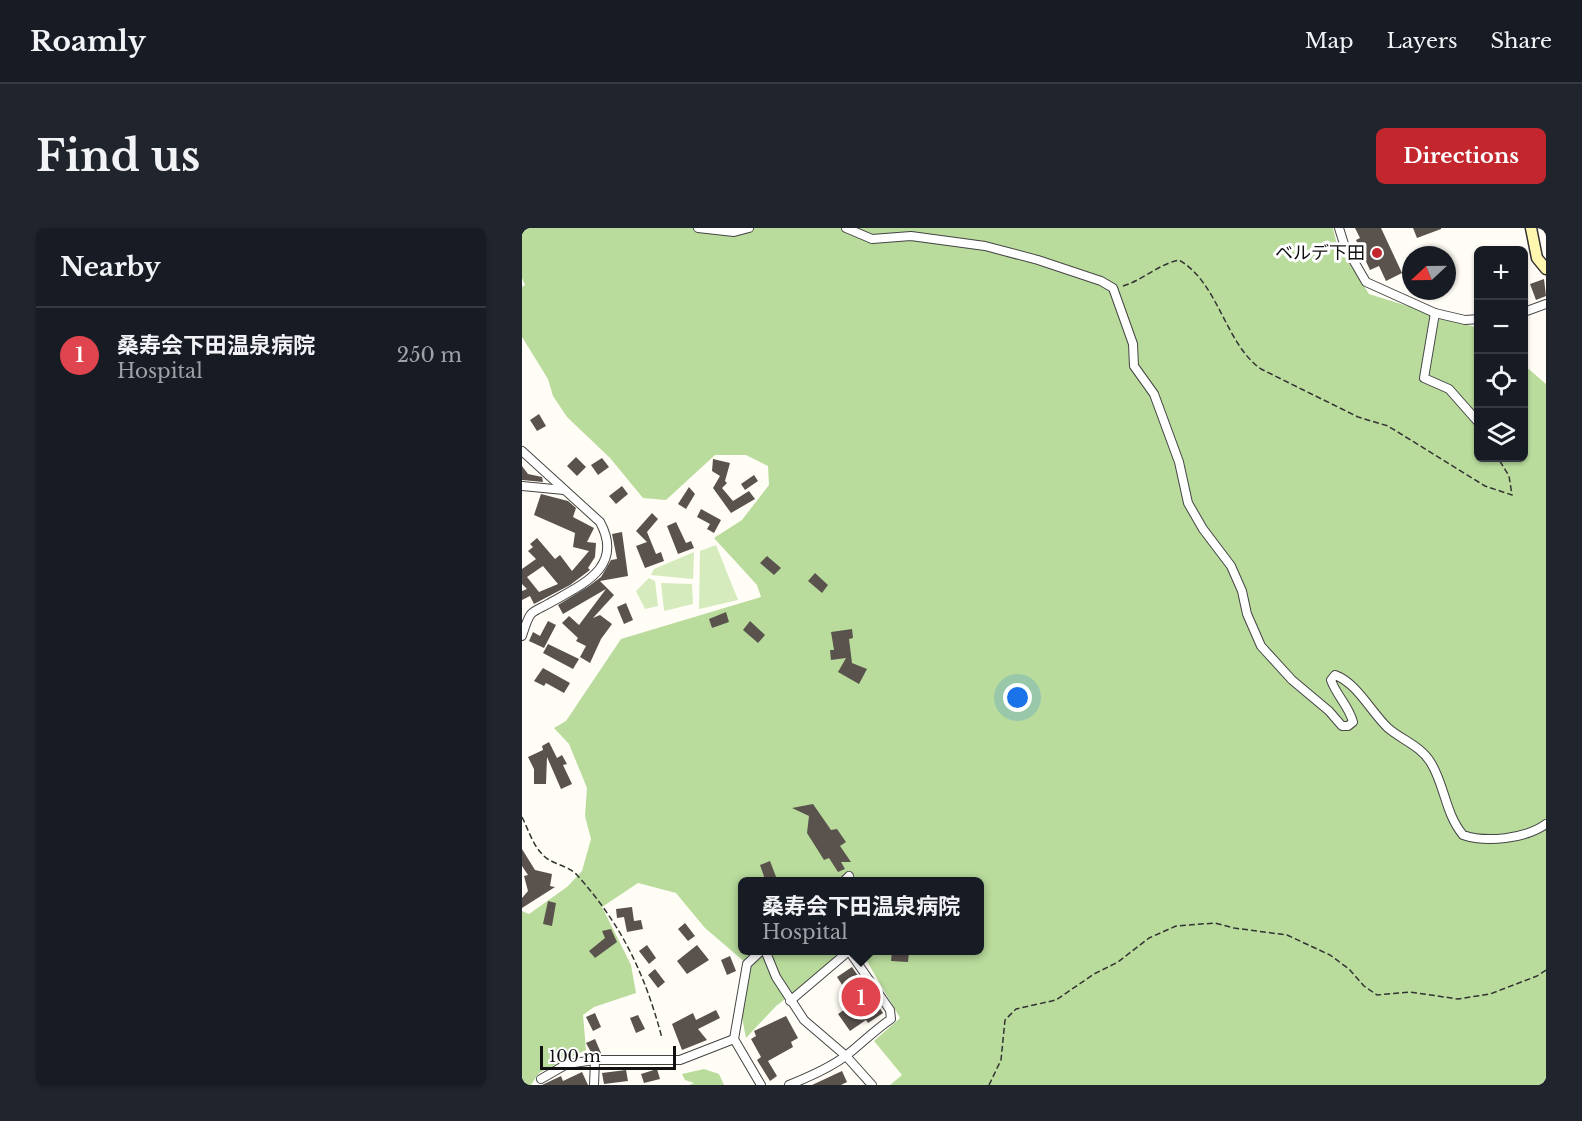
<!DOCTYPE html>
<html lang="en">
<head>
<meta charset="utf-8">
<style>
  body { margin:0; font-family:"Libre Baskerville","Noto Sans JP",serif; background:#20242c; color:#f1f3f6 }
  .controls { position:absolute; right:18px; top:18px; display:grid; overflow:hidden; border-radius:9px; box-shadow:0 2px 4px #0004 }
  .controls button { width:54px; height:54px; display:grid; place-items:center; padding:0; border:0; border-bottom:2px solid #363941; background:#171b24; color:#f1f3f6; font:30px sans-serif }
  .compass { position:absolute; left:880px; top:18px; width:54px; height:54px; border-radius:50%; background:#171b24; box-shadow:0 2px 4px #0004; rotate:248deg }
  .scale { position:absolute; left:18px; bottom:15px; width:136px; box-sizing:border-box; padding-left:6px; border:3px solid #111; border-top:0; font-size:16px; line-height:21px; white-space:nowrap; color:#111; -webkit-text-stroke:4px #fff; paint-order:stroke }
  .you { position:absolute; left:496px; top:470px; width:21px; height:21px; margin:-15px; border:4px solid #fff; border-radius:50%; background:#1a73e8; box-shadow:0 0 0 9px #1a73e833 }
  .badge { display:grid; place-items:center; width:39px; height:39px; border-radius:50%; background:#c4262e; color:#fff; font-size:20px; font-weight:700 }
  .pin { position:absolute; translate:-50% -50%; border:3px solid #fff; box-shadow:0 2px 6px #0006 }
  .popup { position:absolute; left:216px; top:649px; width:246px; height:78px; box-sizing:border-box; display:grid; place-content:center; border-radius:9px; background:#171b24; filter:drop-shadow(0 2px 4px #0005); font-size:20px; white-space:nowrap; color:#9ea1a6 }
  .popup b { font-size:22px; color:#f1f3f6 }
  .popup::after { content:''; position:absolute; left:50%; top:100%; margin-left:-12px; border:12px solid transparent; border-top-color:#171b24 }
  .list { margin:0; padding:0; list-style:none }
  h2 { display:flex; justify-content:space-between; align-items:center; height:78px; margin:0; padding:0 24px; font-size:26px }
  h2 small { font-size:20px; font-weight:400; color:#9ea1a6 }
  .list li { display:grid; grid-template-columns:39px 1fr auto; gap:18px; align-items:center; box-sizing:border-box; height:96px; padding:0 24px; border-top:2px solid #363941 }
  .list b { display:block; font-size:22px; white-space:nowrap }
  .list p { margin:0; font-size:20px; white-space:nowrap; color:#9ea1a6 }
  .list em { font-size:20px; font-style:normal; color:#9ea1a6 }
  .icon { flex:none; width:33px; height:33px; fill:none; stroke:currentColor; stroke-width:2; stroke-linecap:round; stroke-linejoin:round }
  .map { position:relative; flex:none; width:1024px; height:857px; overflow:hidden; border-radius:9px }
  header { display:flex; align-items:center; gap:36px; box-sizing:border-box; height:84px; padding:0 30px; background:#171b24; border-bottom:2px solid #363941 }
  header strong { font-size:28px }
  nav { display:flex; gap:33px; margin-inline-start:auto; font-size:21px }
  .intro { display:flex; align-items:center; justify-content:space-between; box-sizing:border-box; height:144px; padding:0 36px }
  h1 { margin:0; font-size:42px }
  .button { padding:15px 27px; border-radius:9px; background:#c4262e; color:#fff; font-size:21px; font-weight:700 }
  main { display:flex; gap:36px; padding:0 36px }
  aside { flex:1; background:#171b24; border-radius:9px; box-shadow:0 2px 4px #0004 }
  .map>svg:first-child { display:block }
  .green { fill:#d5ebbd }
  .forest { fill:#b9dc9c }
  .building { fill:#5a524d; fill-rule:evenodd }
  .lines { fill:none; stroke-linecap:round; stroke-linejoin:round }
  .minor-casing { stroke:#444; stroke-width:10 }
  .secondary-casing { stroke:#333; stroke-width:13 }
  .path { stroke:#333; stroke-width:1.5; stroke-dasharray:6 3; stroke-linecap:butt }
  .minor { stroke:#fff; stroke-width:8 }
  .secondary { stroke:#fff6b0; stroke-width:10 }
  .poi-dot { fill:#c4262e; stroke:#fff; stroke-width:2 }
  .labels { text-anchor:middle; stroke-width:6; stroke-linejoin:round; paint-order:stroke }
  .poi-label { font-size:18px; fill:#111; stroke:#fff; text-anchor:end }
</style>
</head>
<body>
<header>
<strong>Roamly</strong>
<nav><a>Map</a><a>Layers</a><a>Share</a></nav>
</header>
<div class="intro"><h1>Find us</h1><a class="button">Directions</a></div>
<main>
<aside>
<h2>Nearby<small></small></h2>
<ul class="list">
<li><span class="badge" style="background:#e0444e">1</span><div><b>桑寿会下田温泉病院</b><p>Hospital</p></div><em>250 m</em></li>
</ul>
</aside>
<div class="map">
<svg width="1024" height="857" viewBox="0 0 1024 857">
  <rect width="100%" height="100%" fill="#fffdf5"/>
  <g class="green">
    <path d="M194,317L216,372L177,381L178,323Z"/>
    <path d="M172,324L171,351L129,347L132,341Z"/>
    <path d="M127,350L133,353L136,378L123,381L114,363Z"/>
    <path d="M139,355L170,356L171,376L142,383Z"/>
  </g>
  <g class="forest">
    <path d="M0,0H811L814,13L847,66L956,100L957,230H1002V137L1024,156V857H368L380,847L352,813L378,790L339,723L458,722V654H220V722L327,723L254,778L224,810L219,784L225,736L183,700L154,665L116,655L80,679L109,737L114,765L72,779L61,787L64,822L17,845L9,857H0V683L7,686L45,659L60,643L69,611L63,588L65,560L47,516L32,500L44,493L99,411L239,369L235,357L192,310L220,292L247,257L246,238L224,227H193L144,272L121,270L88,230L45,189L31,168L26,151L0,109V59L3,57L0,50Z"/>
    <path d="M182,841L197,846L202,857H167L172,855L163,852L160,846Z"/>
  </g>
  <g class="building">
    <path d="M833,0H859L880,45L864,53L857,38L848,42L834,12L838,10Z"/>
    <path d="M891,0H919V1L895,10Z"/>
    <path d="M1022,51L1024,68L1014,72L1008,56Z"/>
    <path d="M17,186L24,198L15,203L8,192Z"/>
    <path d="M54,229L64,239L55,248L45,238Z"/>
    <path d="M80,230L87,239L76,247L69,237Z"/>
    <path d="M191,231L208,235L203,253L205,255L200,260L211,273L227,263L233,271L209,285L191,260L198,248L190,243Z"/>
    <path d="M0,238L6,246L20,249L21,254L0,252Z"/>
    <path d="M232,247L236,253L223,262L219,256Z"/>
    <path d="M100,258L106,266L94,276L87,268Z"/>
    <path d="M167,259L173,266L164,281L156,276Z"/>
    <path d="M19,266L46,273L54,280L51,289L72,300L65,314L74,315L73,329L66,340L68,342L48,357L12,376L8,368L0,372V363L5,361L0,356V341L14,331L6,323L11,319L8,316L15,310L33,331L38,327L50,343L67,323L51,319L53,305L12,287ZM21,338L36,356L17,364L5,349Z"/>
    <path d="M179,281L199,292L192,305L185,301L188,296L175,289Z"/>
    <path d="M130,285L136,291L125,304L134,326L139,324L142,333L123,340L114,318L125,314L114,303Z"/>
    <path d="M154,294L164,315L169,313L172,320L156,326L145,298Z"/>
    <path d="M100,304L106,348L78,353L92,367L71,390L78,387L90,396L79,411L68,435L58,429L64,418L54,413L56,410L40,395L47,388L57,397L84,361L41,386L36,377L67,358L79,349L89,332L95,331L90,306Z"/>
    <path d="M245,328L259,340L252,347L238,335Z"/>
    <path d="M293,345L306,357L300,365L286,353Z"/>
    <path d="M104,375L111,392L102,396L95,379Z"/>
    <path d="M204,384L207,394L190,400L187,391Z"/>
    <path d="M26,393L34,397L22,420L7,413L11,404L18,408Z"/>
    <path d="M228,393L243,407L236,415L221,402Z"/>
    <path d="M330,401L331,410L327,411L330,435L345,441L337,456L316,444L324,430L309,432L308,422H312L309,404Z"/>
    <path d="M26,416L57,431L51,441L21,425Z"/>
    <path d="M21,440L48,455L42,465L24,455L22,458L12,453Z"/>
    <path d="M27,514L35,530L40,527L45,536L41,537L50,556L39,561L25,529L24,556H12V541L6,529L21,522L20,518Z"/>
    <path d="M291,576L309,602L315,601L324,614L318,618L329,634H319L323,641L316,644L307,630L302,632L285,605L287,588L270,580Z"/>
    <path d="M0,621L13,642L30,646L28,658L33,659L0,680V670L6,663L2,648L6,647L0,638Z"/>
    <path d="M248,633L256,654H244L238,637Z"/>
    <path d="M26,673L34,675L30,698L21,696Z"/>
    <path d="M110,679L112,693L119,692L121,701L105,704L102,689L95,690L94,681Z"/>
    <path d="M163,695L173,708L166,713L156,701Z"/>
    <path d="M89,701L95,714L73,730L67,723L83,710L80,703Z"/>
    <path d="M125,717L134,730L127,736L117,723Z"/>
    <path d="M175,717L187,732L165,746L155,733Z"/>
    <path d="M370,723H387L386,734L369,733Z"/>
    <path d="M208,728L214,743L205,747L199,732Z"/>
    <path d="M330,739L361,785L346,795L344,792L328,803L316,786L332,775L315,749Z"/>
    <path d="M133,741L143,754L136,760L126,747Z"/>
    <path d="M194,782L198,790L176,801L185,812L160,822L150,796L171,785L174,792Z"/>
    <path d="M73,785L79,799L71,803L64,789Z"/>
    <path d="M116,787L123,801L114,805L108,790Z"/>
    <path d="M264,788L276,810L269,814L271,819L246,833L255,848L248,853L235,832L239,829L229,811L234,808L232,803Z"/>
    <path d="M73,811L79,825L78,826H70L64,815Z"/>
    <path d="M135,841L138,851L122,855L119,846Z"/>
    <path d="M104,842L106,853L82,856L80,845Z"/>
    <path d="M320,843L325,854L319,857H290Z"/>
    <path d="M60,844L66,857H20L39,848L41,853Z"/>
  </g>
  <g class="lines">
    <g class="minor-casing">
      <g id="minor">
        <path d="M176,0L212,4L227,0"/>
        <path d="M324,0L350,11L389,8L463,18L516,32L579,53L591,60L611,116L612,138L632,166L657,234L666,275L681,301L709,338L720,363L725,386L739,418L770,452L807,483L820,498H826L831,494C827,478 814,467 809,452L813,447C835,455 849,484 866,500C880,512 899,518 909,535C923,558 923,585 941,607C964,615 1003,611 1024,596"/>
        <path d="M817,0L822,16L844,54L913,85L943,92L957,91"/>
        <path d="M1002,84L1024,76"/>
        <path d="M913,85L902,150L927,161L957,195"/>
        <path d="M0,223L78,294C103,340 59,357 26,376C21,379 13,382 9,386C5,391 2,402 0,408"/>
        <path d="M0,258L42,262"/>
        <path d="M321,654L327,648"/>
        <path d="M243,722L254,749L282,792L324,828L350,857"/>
        <path d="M268,773L328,722"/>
        <path d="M19,851L45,836L73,832H158L212,811"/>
        <path d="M72,857L73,832"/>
        <path d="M239,857L212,811L225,736L240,722"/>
        <path d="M267,857C287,849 308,840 325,827C340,815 353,802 369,791L368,782L327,723"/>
      </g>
    </g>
    <g class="secondary-casing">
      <path id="secondary" d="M1009,0L1015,30L1024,41"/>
    </g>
    <g class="path">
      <path d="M601,58C621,52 637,36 657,32C697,55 703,116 739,141L836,189L866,198L963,258L990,267L987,248L976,230"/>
      <path d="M0,589C6,601 11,617 20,626C28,636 46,637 55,647C100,697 123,746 140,810"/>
      <path d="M467,857L479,832L483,792L494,781L534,772L572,746L596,734L627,710L654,698L693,695L712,700L765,707L808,727L827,741L842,758L855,767L888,764L936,771L968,766L1015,748L1024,742"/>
    </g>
    <use href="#minor" class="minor"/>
    <use href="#secondary" class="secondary"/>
  </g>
  <circle class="poi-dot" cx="855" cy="25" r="6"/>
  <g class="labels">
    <g class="poi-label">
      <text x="843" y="31">ベルデ下田</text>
    </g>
  </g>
</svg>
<div class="controls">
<button>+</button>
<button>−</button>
<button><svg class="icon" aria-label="locate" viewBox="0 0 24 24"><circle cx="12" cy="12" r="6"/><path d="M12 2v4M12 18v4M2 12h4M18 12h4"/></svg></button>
<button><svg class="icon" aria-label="layers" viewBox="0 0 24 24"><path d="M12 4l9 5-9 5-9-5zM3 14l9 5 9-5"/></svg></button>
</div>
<svg class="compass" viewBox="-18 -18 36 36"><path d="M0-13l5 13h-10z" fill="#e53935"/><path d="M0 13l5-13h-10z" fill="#9ea1a6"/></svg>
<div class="scale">100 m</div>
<div class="you"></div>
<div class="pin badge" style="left:339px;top:769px;background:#e0444e">1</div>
<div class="popup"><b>桑寿会下田温泉病院</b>Hospital</div>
</div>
</main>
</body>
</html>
